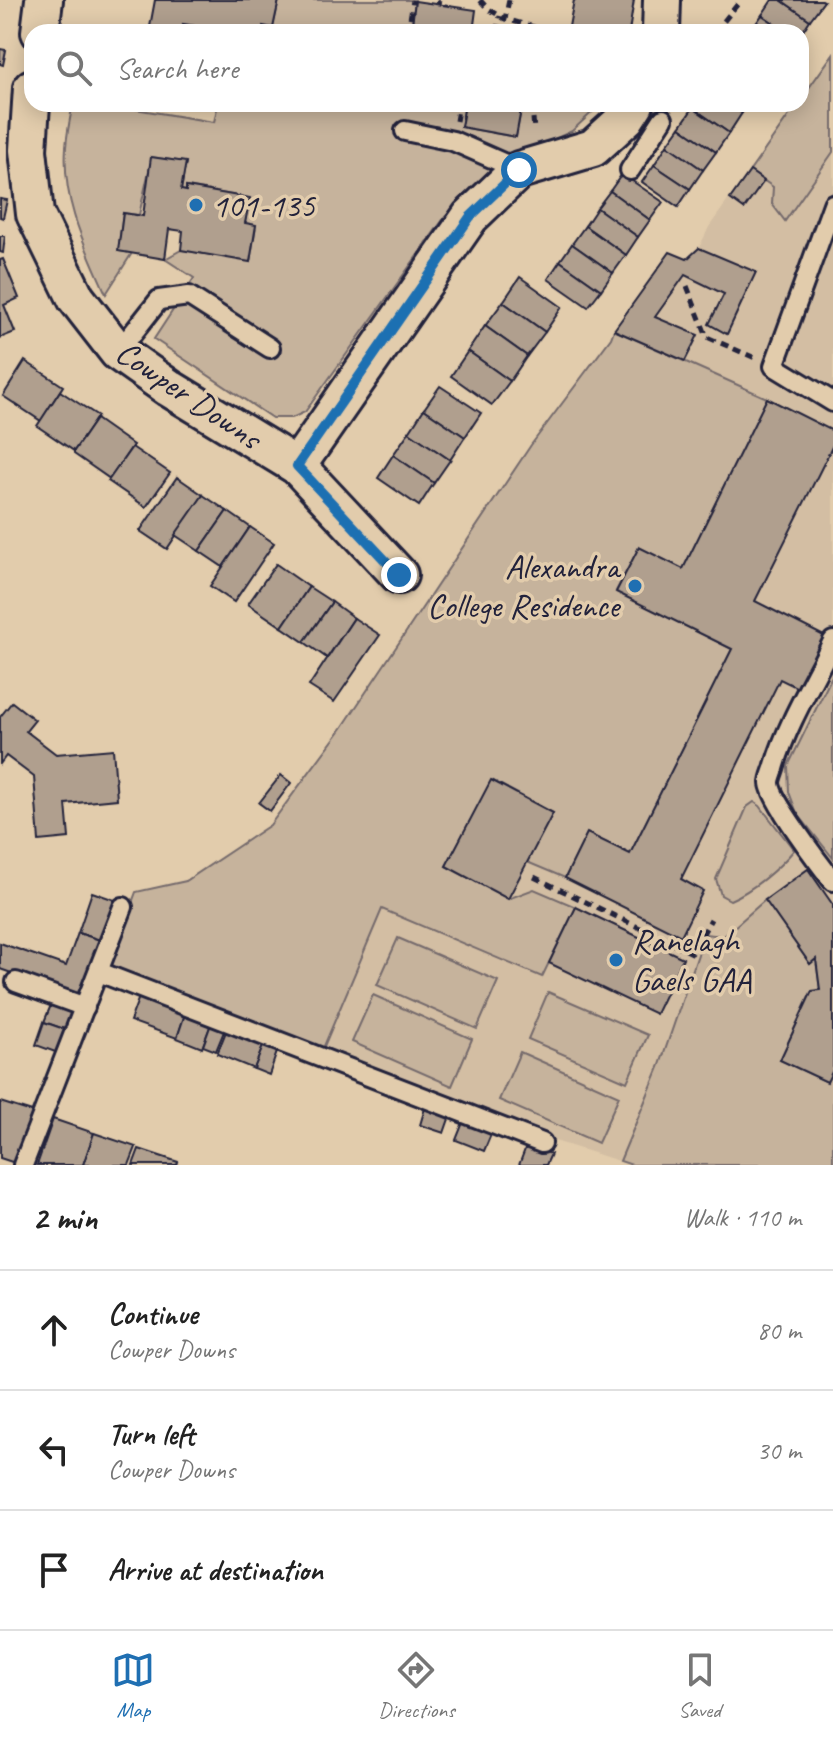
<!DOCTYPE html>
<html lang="en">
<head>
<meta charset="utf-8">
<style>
  body { margin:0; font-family:Caveat,sans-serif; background:#f2f2f2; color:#222 }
  .stop { position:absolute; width:24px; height:24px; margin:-18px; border:6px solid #1f6fb2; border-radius:50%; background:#fff }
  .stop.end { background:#1f6fb2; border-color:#fff; box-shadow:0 2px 8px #0008 }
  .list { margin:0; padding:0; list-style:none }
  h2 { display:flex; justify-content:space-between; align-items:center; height:104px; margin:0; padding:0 32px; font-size:34px }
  h2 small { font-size:26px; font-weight:400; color:#767676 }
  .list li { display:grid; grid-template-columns:52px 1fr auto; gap:24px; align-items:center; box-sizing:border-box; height:120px; padding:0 32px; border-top:2px solid #e0e0e0 }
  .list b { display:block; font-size:30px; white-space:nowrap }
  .list p { margin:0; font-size:26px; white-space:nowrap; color:#767676 }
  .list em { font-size:26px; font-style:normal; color:#767676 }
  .icon { flex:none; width:44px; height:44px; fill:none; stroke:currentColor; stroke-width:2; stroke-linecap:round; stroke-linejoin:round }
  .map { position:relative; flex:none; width:833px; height:1165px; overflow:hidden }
  .search { position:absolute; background:#fff; box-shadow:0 4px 20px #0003; left:24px; right:24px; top:24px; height:88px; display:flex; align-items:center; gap:20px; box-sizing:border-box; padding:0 28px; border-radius:24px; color:#767676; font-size:30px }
  .sheet { height:464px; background:#fff }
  nav { display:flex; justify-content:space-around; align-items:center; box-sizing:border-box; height:112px; border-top:2px solid #e0e0e0; background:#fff; font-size:22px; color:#767676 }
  nav a { display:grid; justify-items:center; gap:4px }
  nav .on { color:#1f6fb2 }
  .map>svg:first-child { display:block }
  .built { fill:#d3bea3 }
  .green { fill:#c6b39c; stroke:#746a6c; stroke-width:2 }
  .building { fill:#b09f8e; stroke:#22223b; stroke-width:2 }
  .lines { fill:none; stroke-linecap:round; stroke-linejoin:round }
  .service-casing { stroke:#22223b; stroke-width:24 }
  .minor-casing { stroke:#22223b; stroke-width:42 }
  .path { stroke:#22223b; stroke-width:5; stroke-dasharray:8 6; stroke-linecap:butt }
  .service { stroke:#e2ccac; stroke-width:18 }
  .minor { stroke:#e2ccac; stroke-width:36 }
  .route { stroke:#1f6fb2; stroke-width:10 }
  .poi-dot { fill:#1f6fb2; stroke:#e2ccac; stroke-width:3 }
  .labels { text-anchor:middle; stroke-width:7; stroke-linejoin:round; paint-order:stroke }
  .poi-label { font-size:34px; fill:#22223b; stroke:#e2ccac; text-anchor:start }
  .street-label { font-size:34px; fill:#22223b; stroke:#e2ccac }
</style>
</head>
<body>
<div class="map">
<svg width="833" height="1165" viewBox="0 0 833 1165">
  <rect width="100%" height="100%" fill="#e2ccac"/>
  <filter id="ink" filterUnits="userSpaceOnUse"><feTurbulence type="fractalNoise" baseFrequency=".0125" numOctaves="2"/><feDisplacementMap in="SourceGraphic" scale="16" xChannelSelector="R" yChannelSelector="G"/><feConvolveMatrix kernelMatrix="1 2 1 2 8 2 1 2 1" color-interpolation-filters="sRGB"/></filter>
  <g filter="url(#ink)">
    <path class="built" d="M833,54V1165H632L555,1141L322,1051L136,892L186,881L270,825L342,728L531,445L611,338L614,330L670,252L687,259L699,248L709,227L797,104H801V99Z"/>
    <g class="green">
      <path d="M279,0H415L411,32H262L263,26L273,27Z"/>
      <path d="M833,54V152L785,221L772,204L773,187L750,171L797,104H801V99Z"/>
      <path d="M73,104H105L214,122L218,104H465L461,127L516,137L522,104H601L572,131L503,163L445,217L305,412L292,418H272L154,339L194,278L165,259L181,250L250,261L256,225L245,223L249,198L187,187L186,191L181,190L186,162L152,157L139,215L123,213L118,251L132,253L106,294C85,246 62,202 66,147C67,133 70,118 73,104Z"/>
      <path d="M614,330L767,398L683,569L639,547L616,591L732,649L630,854L587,833L565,878L527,862L553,813L492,780L446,866L508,899L534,889L576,907L542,977L382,909L322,1051L109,965L136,892L186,881L270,825L342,728L531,445L611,338Z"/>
      <path d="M833,674V858L797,813L789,792L788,766Z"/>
      <path d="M754,802L760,806L794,850C779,868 752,891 730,900L721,895L716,879L747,807Z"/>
      <path d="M765,900L810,964L816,959L820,990L811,992L780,1060L827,1082L833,1070V1165H632L620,1161L660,1065L705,934L724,936Z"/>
      <path d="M398,938L498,981L477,1029L377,985Z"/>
      <path d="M548,992L648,1035L627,1082L528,1039Z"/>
      <path d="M373,995L472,1039L452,1086L352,1042Z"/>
      <path d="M520,1052L619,1096L598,1143L499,1100Z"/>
    </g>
    <g class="building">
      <path d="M155,0H279L273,28L263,26L262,32H195L196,26L183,24L182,32H149Z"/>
      <path d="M574,0H634L629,32H568Z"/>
      <path d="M772,0H781L810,20L801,34V32H787L762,15Z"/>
      <path d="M781,0H822L824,1L810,20Z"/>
      <path d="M415,1L476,10L473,32H411Z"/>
      <path d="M762,15L787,32H750Z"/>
      <path d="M0,49L6,50L3,65L0,64Z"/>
      <path d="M465,104H522L516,137L461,127Z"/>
      <path d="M696,104H729L742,113L729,133L693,108Z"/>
      <path d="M729,104H749L742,113Z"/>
      <path d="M693,108L729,133L716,152L680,127Z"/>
      <path d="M680,127L716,152L703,170L667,145Z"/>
      <path d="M667,145L703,170L690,189L654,165Z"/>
      <path d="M151,157L186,162L181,190L186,191V187L250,198L245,223L256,225L250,262L181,250L183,231L169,229L165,259L118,251L123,213L143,216Z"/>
      <path d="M654,165L690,189L678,207L642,182Z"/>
      <path d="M750,171L764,181L744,209L730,199Z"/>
      <path d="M622,174L663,202L650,220L610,191Z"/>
      <path d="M610,191L650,220L638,237L597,208Z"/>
      <path d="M0,199L7,200L3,218L0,217Z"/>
      <path d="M597,208L638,237L626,255L585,226Z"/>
      <path d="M585,226L626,255L613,273L572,244Z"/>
      <path d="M0,236H5L3,253L0,252Z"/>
      <path d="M572,244L613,273L601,290L560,261Z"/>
      <path d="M699,248L756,272L727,334L709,324L724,294L685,275L655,317L698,335L685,361L614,330L670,252L687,259Z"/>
      <path d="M3,259L19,298L4,305L15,332L0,338V260Z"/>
      <path d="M560,261L601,290L588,307L548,279Z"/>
      <path d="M520,277L562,307L545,332L503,302Z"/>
      <path d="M503,302L545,332L527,356L485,326Z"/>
      <path d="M485,326L527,356L510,381L468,351Z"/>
      <path d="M468,351L510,381L492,405L451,376Z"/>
      <path d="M25,361L63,386L41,421L3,396Z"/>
      <path d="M440,386L481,413L465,437L424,409Z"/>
      <path d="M60,391L98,416L74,451L37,426Z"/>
      <path d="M767,398L833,431V445L755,601L824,636L798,688L780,679L681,879L703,891L681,936L565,878L587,833L630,854L732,649L616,592L639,547L683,569Z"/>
      <path d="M424,409L465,437L450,460L409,432Z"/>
      <path d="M96,419L133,445L110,479L74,454V451Z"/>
      <path d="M409,432L450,460L434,483L393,455Z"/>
      <path d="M132,447L170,473L146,507L108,481Z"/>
      <path d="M393,455L434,483L419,506L378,478Z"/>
      <path d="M177,477L203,495L167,549L140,531Z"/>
      <path d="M203,495L227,511L199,551L175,535Z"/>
      <path d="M227,511L250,527L223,567L199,551Z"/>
      <path d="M250,527L274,543L234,602L210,586Z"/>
      <path d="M276,564L309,587L282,627L248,604Z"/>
      <path d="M309,587L332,602L304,642L282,627Z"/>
      <path d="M332,602L354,618L327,658L304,642Z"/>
      <path d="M354,618L380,635L334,702L309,686Z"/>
      <path d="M12,702L35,720L26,731L56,754L113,749L117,799L66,804L69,838L39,841L34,777L6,756L0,764V717Z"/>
      <path d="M281,775L291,783L270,811L259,803Z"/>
      <path d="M491,780L553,813L508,899L446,866Z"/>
      <path d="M808,869L833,905V1070L827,1082L780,1060L812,991L820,990L816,959L810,964L765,900Z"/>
      <path d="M92,892L115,900L100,940L78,933Z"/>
      <path d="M576,907L683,958L656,1014L549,963Z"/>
      <path d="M78,933L100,940L80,997L0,969V943L66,966Z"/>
      <path d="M139,997L185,1014L177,1038L130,1021Z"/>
      <path d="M53,1000L74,1008L67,1030L44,1022Z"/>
      <path d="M185,1014L211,1024L202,1048L177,1038Z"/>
      <path d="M44,1022L67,1030L58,1053L36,1045Z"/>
      <path d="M211,1024L225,1029L216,1051L203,1046Z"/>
      <path d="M227,1029L264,1044L254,1069L217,1054Z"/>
      <path d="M264,1044L278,1049L269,1075L254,1069Z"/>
      <path d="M0,1102L35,1113L18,1164L0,1158Z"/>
      <path d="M425,1108L450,1116L444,1133L420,1125Z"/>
      <path d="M53,1119L94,1133L83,1165H37Z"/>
      <path d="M464,1120L492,1132L484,1151L456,1140Z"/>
      <path d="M94,1133L136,1147L129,1165H83Z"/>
      <path d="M527,1144L551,1154L546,1165H519Z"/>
      <path d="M139,1149L178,1162L177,1165H133Z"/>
    </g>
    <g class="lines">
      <g class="service-casing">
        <g id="service">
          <path d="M405,131L453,141L519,170"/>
          <path d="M630,170L663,119"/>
          <path d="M833,204L774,366L833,402"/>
          <path d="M118,352L159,300L189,296L270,348"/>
          <path d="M833,641C814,680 787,724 775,765C774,770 770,777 770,783C770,799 821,866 833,881"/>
          <path d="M99,972L542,1143"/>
          <path d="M16,982L85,1007"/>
          <path d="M23,1165L123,907"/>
        </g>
      </g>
      <g class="minor-casing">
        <g id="minor">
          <path d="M40,32L44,0"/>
          <path d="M661,32L662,0"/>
          <path d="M32,88L28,150L35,214L76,298L118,352L169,388L297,466L399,575"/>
          <path d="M297,466L470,217L519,170L593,148L626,118L635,104"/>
        </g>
      </g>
      <g class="path">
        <path d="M480,0L487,8L505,19"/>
        <path d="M509,0L505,19L538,28L542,32"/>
        <path d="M438,4L439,0"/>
        <path d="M408,32L413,0"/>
        <path d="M496,32L500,16"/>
        <path d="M715,32L741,0"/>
        <path d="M532,104L534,131"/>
        <path d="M456,121L459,104"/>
        <path d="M687,286L707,337L755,358"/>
        <path d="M534,877L692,953L711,919"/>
      </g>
      <use href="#service" class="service"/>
      <use href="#minor" class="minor"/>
    </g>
  </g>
  <g class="lines" filter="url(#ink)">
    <path class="route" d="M399,575L297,466L470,217L519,170"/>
  </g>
  <g class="poi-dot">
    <circle cx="196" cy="205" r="8"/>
    <circle cx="635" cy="586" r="8"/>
    <circle cx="616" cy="960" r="8"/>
  </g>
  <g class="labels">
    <g class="poi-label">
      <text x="212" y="217">101-135</text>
      <text x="619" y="578" text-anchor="end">Alexandra<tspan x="619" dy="39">College Residence</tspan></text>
      <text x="632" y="952">Ranelagh<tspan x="632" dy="39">Gaels GAA</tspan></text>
    </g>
    <g class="street-label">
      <text transform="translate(189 394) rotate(34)" y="12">Cowper Downs</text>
    </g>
  </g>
</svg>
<div class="stop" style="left:519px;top:170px"></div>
<div class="stop end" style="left:399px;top:575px"></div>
<div class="search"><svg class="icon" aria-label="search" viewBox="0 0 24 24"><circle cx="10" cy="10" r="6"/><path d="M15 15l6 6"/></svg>Search here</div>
</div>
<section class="sheet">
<h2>2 min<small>Walk · 110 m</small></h2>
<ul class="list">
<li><svg class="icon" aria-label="ahead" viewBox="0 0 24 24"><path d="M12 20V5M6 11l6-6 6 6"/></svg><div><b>Continue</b><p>Cowper Downs</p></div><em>80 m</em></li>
<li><svg class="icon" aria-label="left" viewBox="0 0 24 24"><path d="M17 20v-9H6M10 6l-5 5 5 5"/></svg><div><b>Turn left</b><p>Cowper Downs</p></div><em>30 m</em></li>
<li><svg class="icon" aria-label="arrive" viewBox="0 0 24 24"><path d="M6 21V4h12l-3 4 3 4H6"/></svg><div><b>Arrive at destination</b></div></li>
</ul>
</section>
<nav>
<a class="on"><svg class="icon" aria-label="map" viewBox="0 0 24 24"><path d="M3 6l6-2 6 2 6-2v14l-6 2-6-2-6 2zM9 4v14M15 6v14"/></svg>Map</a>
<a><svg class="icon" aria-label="directions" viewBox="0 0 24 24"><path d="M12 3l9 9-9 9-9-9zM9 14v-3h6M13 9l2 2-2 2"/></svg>Directions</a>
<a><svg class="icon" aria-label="saved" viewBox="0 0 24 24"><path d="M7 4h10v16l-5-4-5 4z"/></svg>Saved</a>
</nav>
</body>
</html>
